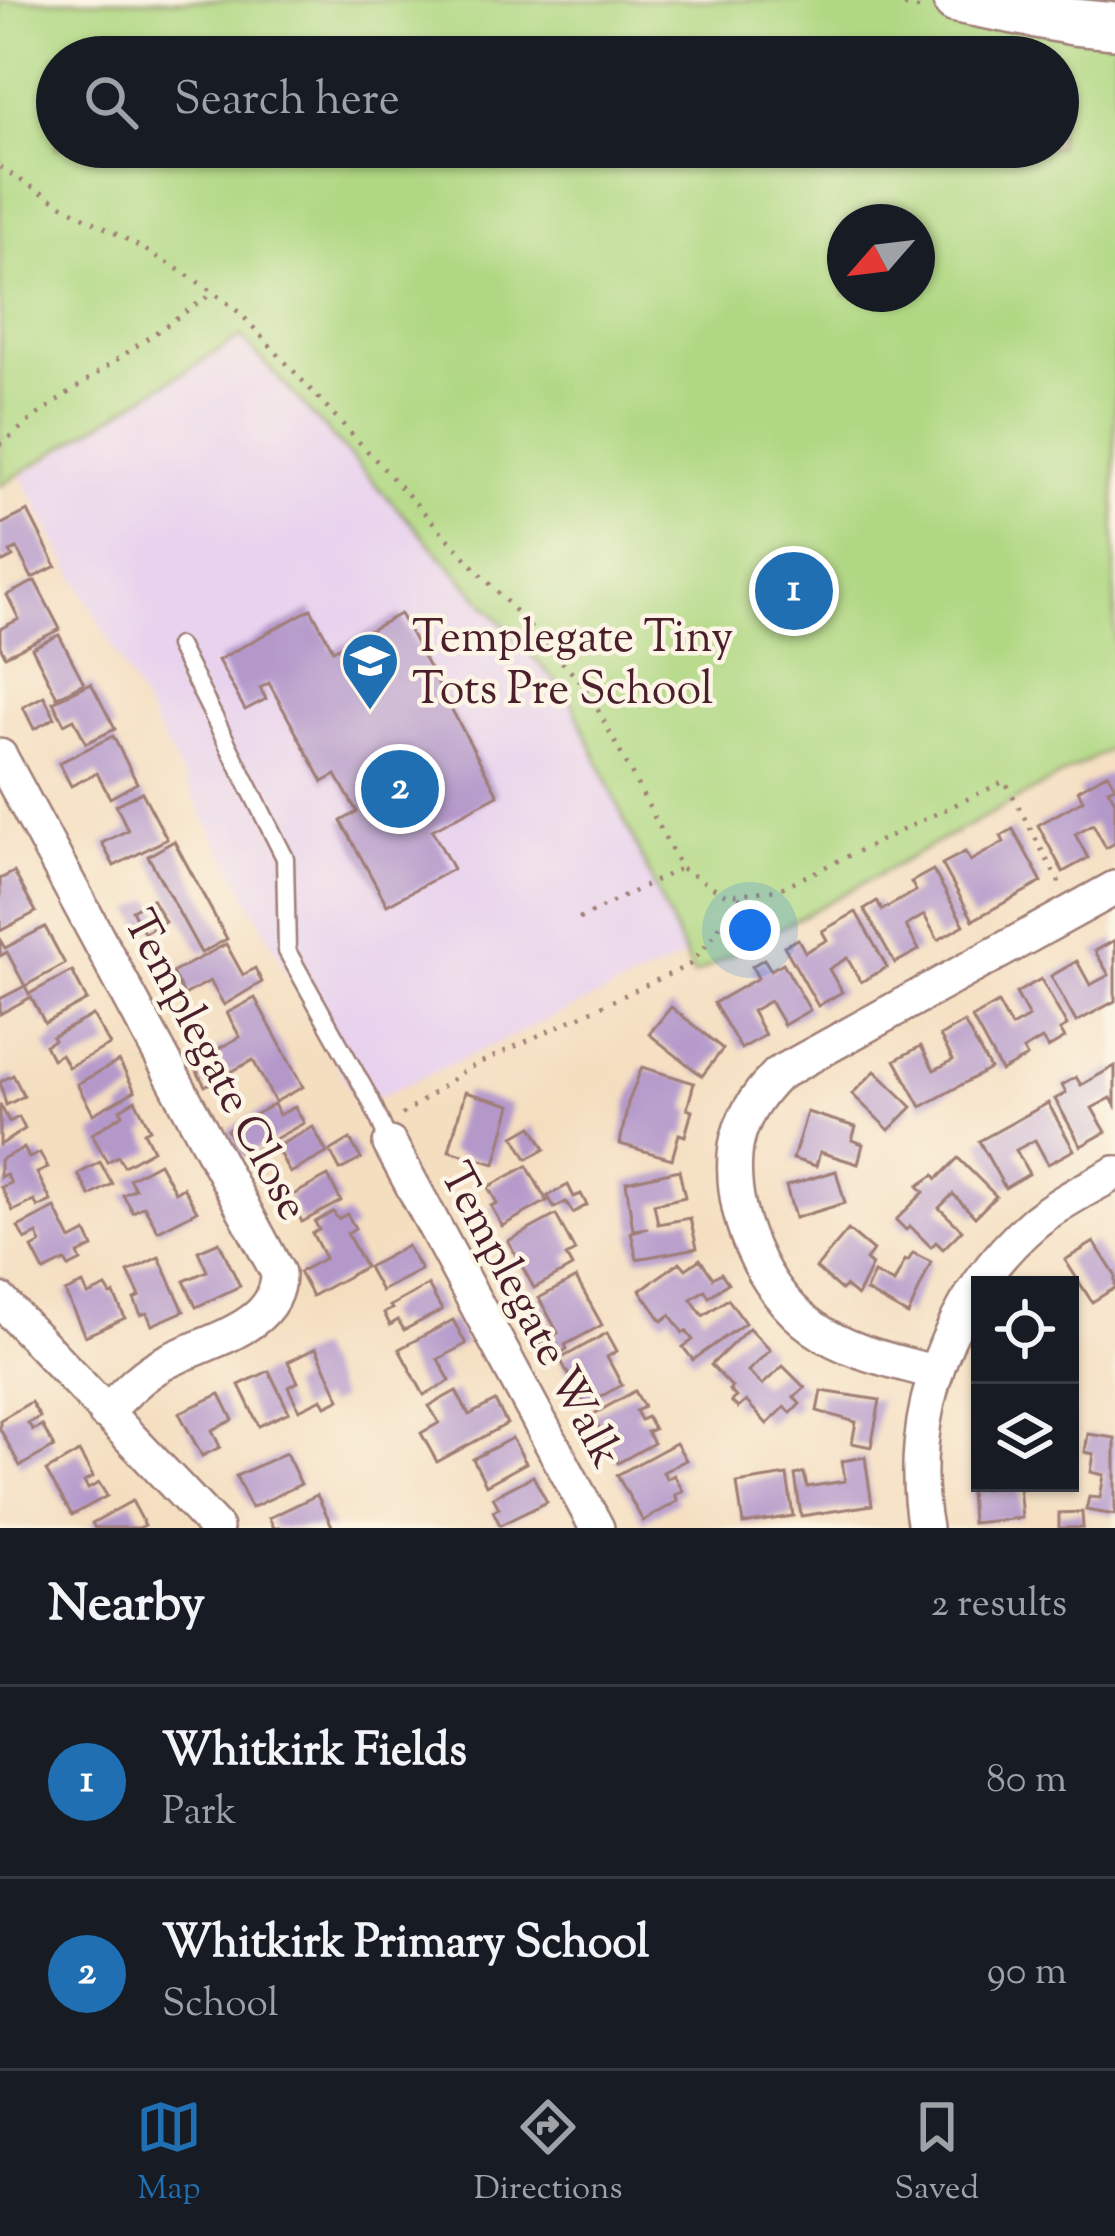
<!DOCTYPE html>
<html lang="en">
<head>
<meta charset="utf-8">
<style>
  body { margin:0; font-family:"Sorts Mill Goudy",serif; background:#20242c; color:#f1f3f6 }
  .controls { position:absolute; right:36px; bottom:36px; display:grid; overflow:hidden; border-radius:0px; box-shadow:0 3px 9px #0004 }
  .controls button { width:108px; height:108px; display:grid; place-items:center; padding:0; border:0; border-bottom:3px solid #363941; background:#171b24; color:#f1f3f6; font:60px sans-serif }
  .compass { position:absolute; left:827px; top:204px; width:108px; height:108px; border-radius:50%; background:#171b24; box-shadow:0 3px 9px #0004; rotate:242deg }
  .you { position:absolute; left:750px; top:930px; width:42px; height:42px; margin:-30px; border:9px solid #fff; border-radius:50%; background:#1a73e8; box-shadow:0 0 0 18px #1a73e833 }
  .badge { display:grid; place-items:center; width:78px; height:78px; border-radius:50%; background:#1f6fb2; color:#fff; font-size:39px; font-weight:700 }
  .pin { position:absolute; translate:-50% -50%; border:6px solid #fff; box-shadow:0 3px 12px #0006 }
  .list { margin:0; padding:0; list-style:none }
  h2 { display:flex; justify-content:space-between; align-items:center; height:156px; margin:0; padding:0 48px; font-size:51px }
  h2 small { font-size:39px; font-weight:400; color:#9ea1a6 }
  .list li { display:grid; grid-template-columns:78px 1fr auto; gap:36px; align-items:center; box-sizing:border-box; height:192px; padding:0 48px; border-top:3px solid #363941 }
  .list b { display:block; font-size:45px; white-space:nowrap }
  .list p { margin:0; font-size:39px; white-space:nowrap; color:#9ea1a6 }
  .list em { font-size:39px; font-style:normal; color:#9ea1a6 }
  .icon { flex:none; width:66px; height:66px; fill:none; stroke:currentColor; stroke-width:2; stroke-linecap:round; stroke-linejoin:round }
  .map { position:relative; flex:none; width:1115px; height:1528px; overflow:hidden }
  .search { position:absolute; background:#171b24; box-shadow:0 3px 9px #0004; left:36px; right:36px; top:36px; height:132px; display:flex; align-items:center; gap:30px; box-sizing:border-box; padding:0 42px; border-radius:66px; color:#9ea1a6; font-size:45px }
  .sheet { height:540px; background:#171b24 }
  nav { display:flex; justify-content:space-around; align-items:center; box-sizing:border-box; height:168px; border-top:3px solid #363941; background:#171b24; font-size:33px; color:#9ea1a6 }
  nav a { display:grid; justify-items:center; gap:6px }
  nav .on { color:#1f6fb2 }
  .map>svg:first-child { display:block }
  .built { fill:#e8d2ee }
  .green { fill:#b0d883; stroke:#7d7c57; stroke-width:3; fill-rule:evenodd }
  .building { fill:#b498ca }
  .lines { fill:none; stroke-linecap:round; stroke-linejoin:round }
  .lane-casing { stroke:#9f7e76; stroke-width:21 }
  .street-casing { stroke:#9f7e76; stroke-width:38 }
  .secondary-casing { stroke:#9f7e76; stroke-width:50 }
  .path { stroke:#9f7e76; stroke-width:4.5; stroke-dasharray:3 9; stroke-linecap:butt }
  .lane { stroke:#fff; stroke-width:16 }
  .street { stroke:#fff; stroke-width:33 }
  .secondary { stroke:#fff; stroke-width:45 }
  .labels { text-anchor:middle; stroke-width:9; stroke-linejoin:round; paint-order:stroke }
  .poi-label { font-size:45px; fill:#4a1f2b; stroke:#fcf5e5; text-anchor:start }
  .street-label { font-size:45px; fill:#4a1f2b; stroke:#fcf5e5 }
</style>
</head>
<body>
<div class="map">
<svg width="1115" height="1528" viewBox="0 0 1115 1528">
  <rect width="100%" height="100%" fill="#fcf5e5"/>
  <filter id="ink" filterUnits="userSpaceOnUse"><feTurbulence type="fractalNoise" baseFrequency=".00833" numOctaves="2"/><feDisplacementMap in="SourceGraphic" scale="24" xChannelSelector="R" yChannelSelector="G"/><feConvolveMatrix kernelMatrix="1 2 1 2 8 2 1 2 1" color-interpolation-filters="sRGB"/></filter>
  <filter id="wash" filterUnits="userSpaceOnUse"><feTurbulence type="fractalNoise" baseFrequency=".004" numOctaves="4" result="noise"/><feDisplacementMap in="SourceGraphic" scale="48" xChannelSelector="R" yChannelSelector="G"/><feGaussianBlur stdDeviation="2.7" result="paint"/><feColorMatrix in="noise" values="0 0 0 0 0 0 0 0 0 0 0 0 0 0 0 0 0 1.4 0 .05"/><feComposite in="paint" operator="in"/></filter>
  <g filter="url(#wash)">
    <rect width="100%" height="100%" fill="#f4dec0"/>
    <path class="built" d="M241,337L569,696L685,957L359,1106L21,476Z"/>
    <path class="green" d="M0,0H1115V746L694,975L569,696L241,337L0,486ZM57,57H1058V147H57ZM845,222H917V294H845Z"/>
    <g id="blocks">
      <g class="building">
        <path d="M28,511L56,566L32,578L17,549L10,552L13,557L3,562L0,557V525Z"/>
        <path d="M35,581L60,629L5,656L0,646V629L19,619L7,595Z"/>
        <path d="M311,609L333,650L400,614L498,795L432,830L453,869L387,905L341,821L357,812L336,775L323,782L269,683L260,688L266,699L245,710L218,660Z"/>
        <path d="M59,635L84,683L57,697L32,648Z"/>
        <path d="M91,683L115,729L86,743L74,719L64,724L53,702Z"/>
        <path d="M44,696L55,718L34,729L23,707Z"/>
        <path d="M113,736L137,783L110,798L97,773L71,786L59,763Z"/>
        <path d="M1108,773L1115,786L1108,789L1115,801V843L1106,848L1093,824L1075,834L1088,858L1063,872L1038,825L1083,800L1078,790Z"/>
        <path d="M142,792L167,839L114,866L102,843L128,830L116,805Z"/>
        <path d="M1013,829L1042,882L973,920L942,864L965,852L970,861L1004,842L1001,836Z"/>
        <path d="M174,841L227,939L201,953L148,856Z"/>
        <path d="M933,870L964,925L938,940L924,915L906,926L919,950L895,963L864,909L877,901L882,910L916,891L911,882Z"/>
        <path d="M14,872L36,912L0,931V879Z"/>
        <path d="M152,899L165,922L144,933L132,910Z"/>
        <path d="M856,912L887,967L861,982L847,958L829,969L842,992L818,1006L784,946L798,939L805,952L827,940L822,931Z"/>
        <path d="M45,927L65,964L25,986L7,952L0,956V940L5,948Z"/>
        <path d="M1115,940V1001L1076,1022L1051,976L1077,961L1090,985L1109,975L1095,951Z"/>
        <path d="M226,944L243,975L255,968L262,982L224,1005L210,981L184,995L172,973Z"/>
        <path d="M764,959L771,970L783,963L810,1010L784,1025L770,1001L752,1011L765,1035L741,1049L714,1003L758,978L752,966Z"/>
        <path d="M72,971L87,1000L45,1023L31,997L0,1014V999L25,986L29,994Z"/>
        <path d="M1041,979L1067,1026L1060,1030L1065,1038L1048,1048L1042,1039L1023,1050L1027,1057L1001,1071L972,1018L998,1003L1011,1027L1029,1017L1016,993Z"/>
        <path d="M255,998L303,1087L275,1102L253,1060L227,1074L214,1051L240,1037L227,1013Z"/>
        <path d="M671,1007L723,1049L702,1076L649,1034Z"/>
        <path d="M93,1015L110,1045L68,1067L61,1054L52,1059L45,1045L54,1040L52,1037Z"/>
        <path d="M964,1022L990,1069L921,1107L895,1060L921,1046L934,1070L944,1065L953,1060L940,1036Z"/>
        <path d="M212,1054L224,1075L205,1086L193,1064Z"/>
        <path d="M119,1061L135,1091L93,1114L77,1084Z"/>
        <path d="M1115,1066V1105L1111,1098L1092,1108L1106,1132L1081,1146L1055,1099L1066,1093L1062,1085L1076,1077L1081,1085Z"/>
        <path d="M642,1067L694,1083L687,1109L692,1111L685,1136L679,1134L672,1159L620,1144L628,1103Z"/>
        <path d="M875,1071L912,1107L889,1130L852,1094Z"/>
        <path d="M13,1075L24,1096L6,1105L0,1082Z"/>
        <path d="M465,1092L511,1105L495,1164L449,1151Z"/>
        <path d="M135,1100L150,1129L144,1132L153,1150L124,1166L118,1156L107,1162L92,1134L123,1114L120,1109Z"/>
        <path d="M1048,1103L1074,1150L1048,1164L1035,1140L1016,1150L1029,1174L1005,1188L979,1141Z"/>
        <path d="M0,1104L9,1122L19,1117L25,1129L0,1145Z"/>
        <path d="M274,1104L279,1115L295,1107L304,1123L242,1157L227,1130Z"/>
        <path d="M807,1112L856,1127L852,1140L863,1144L858,1164L820,1152L816,1166L793,1159Z"/>
        <path d="M532,1126L545,1149L527,1159L514,1136Z"/>
        <path d="M313,1127L327,1153L290,1173L276,1147Z"/>
        <path d="M350,1139L361,1159L340,1170L330,1151Z"/>
        <path d="M24,1148L29,1158L40,1153L48,1168L37,1173L51,1201L38,1207L34,1201L13,1211L1,1187L11,1183L6,1174L0,1177V1160Z"/>
        <path d="M958,1158L996,1196L975,1217L953,1194L939,1208L962,1230L943,1249L936,1242L931,1247L910,1226L906,1230L896,1220L924,1192L918,1186L934,1175L937,1179Z"/>
        <path d="M100,1162L112,1184L90,1196L78,1174Z"/>
        <path d="M159,1163L175,1192L183,1187L197,1211L158,1231L144,1206L133,1212L123,1195L135,1189L129,1179Z"/>
        <path d="M527,1166L547,1201L502,1226L491,1206L497,1203L488,1187Z"/>
        <path d="M679,1170L685,1197L654,1204L658,1224L690,1218L697,1248L637,1259L631,1232L648,1228L633,1230L626,1182Z"/>
        <path d="M836,1171L845,1203L795,1218L786,1186Z"/>
        <path d="M328,1176L341,1201L302,1222L289,1197Z"/>
        <path d="M568,1185L574,1197L581,1194L587,1205L573,1213L566,1202L554,1208L548,1196Z"/>
        <path d="M55,1208L71,1240L86,1232L93,1247L78,1254L81,1261L69,1267L65,1261L44,1271L32,1248L41,1243L37,1234L25,1240L18,1227Z"/>
        <path d="M333,1212L338,1219L347,1214L355,1228L347,1233L365,1267L312,1296L299,1272L325,1258L312,1233L319,1230L315,1222Z"/>
        <path d="M556,1215L575,1251L566,1256L572,1267L534,1288L508,1241Z"/>
        <path d="M848,1230L873,1251L866,1260L872,1265L857,1296L845,1286L841,1290L816,1268Z"/>
        <path d="M219,1242L240,1286L196,1307L184,1281L207,1271L198,1251Z"/>
        <path d="M1094,1242L1115,1275V1288L1092,1302L1065,1260Z"/>
        <path d="M407,1246L421,1270L381,1291L368,1267Z"/>
        <path d="M913,1253L931,1262L908,1315L866,1291L874,1273L894,1283L905,1260L908,1261Z"/>
        <path d="M159,1257L184,1311L152,1325L147,1313L141,1315L134,1299L140,1296L128,1272Z"/>
        <path d="M700,1259L713,1278L721,1273L728,1283L709,1297L705,1290L691,1299L703,1316L728,1299L745,1323L693,1360L683,1347L693,1340L686,1331L683,1333L670,1315L662,1321L640,1290L680,1262L686,1269Z"/>
        <path d="M576,1278L602,1325L565,1345L567,1349L549,1360L540,1343L558,1333L539,1298Z"/>
        <path d="M83,1284L88,1295L106,1287L111,1295L114,1294L125,1318L85,1336L65,1292Z"/>
        <path d="M428,1285L442,1310L404,1330L398,1320L390,1325L384,1313L392,1309L390,1306Z"/>
        <path d="M453,1320L466,1344L438,1359L450,1381L424,1395L399,1349Z"/>
        <path d="M749,1328L770,1350L748,1371L762,1385L783,1366L805,1388L794,1397L800,1404L791,1413L785,1407L767,1424L746,1401L738,1408L731,1401L736,1397L729,1390L732,1387L711,1365Z"/>
        <path d="M607,1333L617,1351L607,1357L622,1385L585,1405L560,1359Z"/>
        <path d="M316,1348L340,1399L326,1406L322,1399L299,1410L288,1387L298,1382L288,1362Z"/>
        <path d="M269,1371L289,1412L259,1426L239,1385Z"/>
        <path d="M456,1391L469,1415L495,1401L507,1424L437,1462L421,1433L439,1423L429,1406Z"/>
        <path d="M635,1391L644,1407L636,1411L641,1420L647,1417L654,1429L647,1432L654,1443L618,1463L592,1415Z"/>
        <path d="M821,1391L880,1400L871,1447L852,1443L856,1422L817,1411Z"/>
        <path d="M220,1394L233,1420L212,1430L220,1447L202,1456L179,1413Z"/>
        <path d="M31,1402L40,1417L28,1423L33,1430L42,1425L54,1447L20,1466L0,1429V1420Z"/>
        <path d="M1088,1434L1115,1438V1515L1086,1510L1089,1497L1100,1498L1104,1475L1091,1472L1094,1454L1085,1452Z"/>
        <path d="M512,1438L526,1463L486,1485L473,1459Z"/>
        <path d="M676,1443L686,1460L663,1472L667,1479L674,1475L683,1491L675,1495L678,1501L643,1521L617,1475Z"/>
        <path d="M79,1452L93,1477L84,1482L88,1489L99,1483L107,1496L72,1515L46,1471Z"/>
        <path d="M286,1453L301,1484L251,1508L236,1476Z"/>
        <path d="M865,1457L872,1505L801,1516L795,1475L804,1473L807,1487L845,1481L842,1461Z"/>
        <path d="M787,1475L793,1516L743,1524L737,1483Z"/>
        <path d="M533,1476L547,1502L500,1525L493,1511L499,1508L493,1497Z"/>
        <path d="M1019,1486L1022,1518L972,1523L970,1490Z"/>
        <path d="M317,1495L333,1528H274L269,1518Z"/>
        <path d="M132,1501L145,1525L139,1528H95L92,1523Z"/>
        <path d="M1082,1512L1083,1528H1059V1513Z"/>
      </g>
    </g>
  </g>
  <g filter="url(#ink)">
    <use href="#blocks" fill-opacity="0" stroke="#9f7e76" stroke-width="3"/>
    <g class="lines">
      <g class="lane-casing">
        <path id="lane" d="M178,646L285,858L287,951L371,1101L390,1144"/>
      </g>
      <g class="street-casing">
        <g id="street">
          <path d="M0,756L278,1273C279,1329 204,1341 164,1363C141,1375 123,1395 105,1413"/>
          <path d="M390,1144L597,1528"/>
          <path d="M0,1300L216,1528"/>
          <path d="M936,1373C895,1361 849,1353 814,1328C761,1291 727,1210 736,1146C741,1117 758,1094 778,1074L1115,888"/>
          <path d="M925,1528C904,1417 949,1294 1036,1221C1060,1202 1088,1188 1115,1173"/>
        </g>
      </g>
      <g class="secondary-casing">
        <path id="secondary" d="M956,0L1073,22L1115,26"/>
      </g>
      <g class="path">
        <path d="M881,0L922,10"/>
        <path d="M0,167C78,219 169,254 241,314L587,689L681,868L726,895L777,890L1005,781L1061,886"/>
        <path d="M0,445L33,418L214,292"/>
        <path d="M579,919L681,868"/>
        <path d="M402,1115L467,1069L689,965C710,945 723,918 742,895"/>
      </g>
      <use href="#lane" class="lane"/>
      <use href="#street" class="street"/>
      <use href="#secondary" class="secondary"/>
    </g>
  </g>
  <defs>
    <g id="school-pin" transform="scale(3)"><path d="M0 17L-7.5 6A9.5 9.5 0 1 1 7.5 6Z" fill="#1f6fb2" stroke="#fcf5e5"/><path d="M0-5L7-2L0 1L-7-2ZM-4 1L0 2.5L4 1V4Q0 6-4 4Z" fill="#fff"/></g>
  </defs>
  <g fill-rule="evenodd">
    <use href="#school-pin" x="370" y="661"/>
  </g>
  <g class="labels">
    <g class="poi-label">
      <text x="412" y="651">Templegate Tiny<tspan x="412" dy="52">Tots Pre School</tspan></text>
    </g>
    <g class="street-label">
      <text transform="translate(218 1064) rotate(62)" y="16">Templegate Close</text>
      <text transform="translate(533 1314) rotate(62)" y="16">Templegate Walk</text>
    </g>
  </g>
</svg>
<div class="controls">
<button><svg class="icon" aria-label="locate" viewBox="0 0 24 24"><circle cx="12" cy="12" r="6"/><path d="M12 2v4M12 18v4M2 12h4M18 12h4"/></svg></button>
<button><svg class="icon" aria-label="layers" viewBox="0 0 24 24"><path d="M12 4l9 5-9 5-9-5zM3 14l9 5 9-5"/></svg></button>
</div>
<svg class="compass" viewBox="-18 -18 36 36"><path d="M0-13l5 13h-10z" fill="#e53935"/><path d="M0 13l5-13h-10z" fill="#9ea1a6"/></svg>
<div class="you"></div>
<div class="pin badge" style="left:794px;top:591px">1</div>
<div class="pin badge" style="left:400px;top:789px">2</div>
<div class="search"><svg class="icon" aria-label="search" viewBox="0 0 24 24"><circle cx="10" cy="10" r="6"/><path d="M15 15l6 6"/></svg>Search here</div>
</div>
<section class="sheet">
<h2>Nearby<small>2 results</small></h2>
<ul class="list">
<li><span class="badge">1</span><div><b>Whitkirk Fields</b><p>Park</p></div><em>80 m</em></li>
<li><span class="badge">2</span><div><b>Whitkirk Primary School</b><p>School</p></div><em>90 m</em></li>
</ul>
</section>
<nav>
<a class="on"><svg class="icon" aria-label="map" viewBox="0 0 24 24"><path d="M3 6l6-2 6 2 6-2v14l-6 2-6-2-6 2zM9 4v14M15 6v14"/></svg>Map</a>
<a><svg class="icon" aria-label="directions" viewBox="0 0 24 24"><path d="M12 3l9 9-9 9-9-9zM9 14v-3h6M13 9l2 2-2 2"/></svg>Directions</a>
<a><svg class="icon" aria-label="saved" viewBox="0 0 24 24"><path d="M7 4h10v16l-5-4-5 4z"/></svg>Saved</a>
</nav>
</body>
</html>
